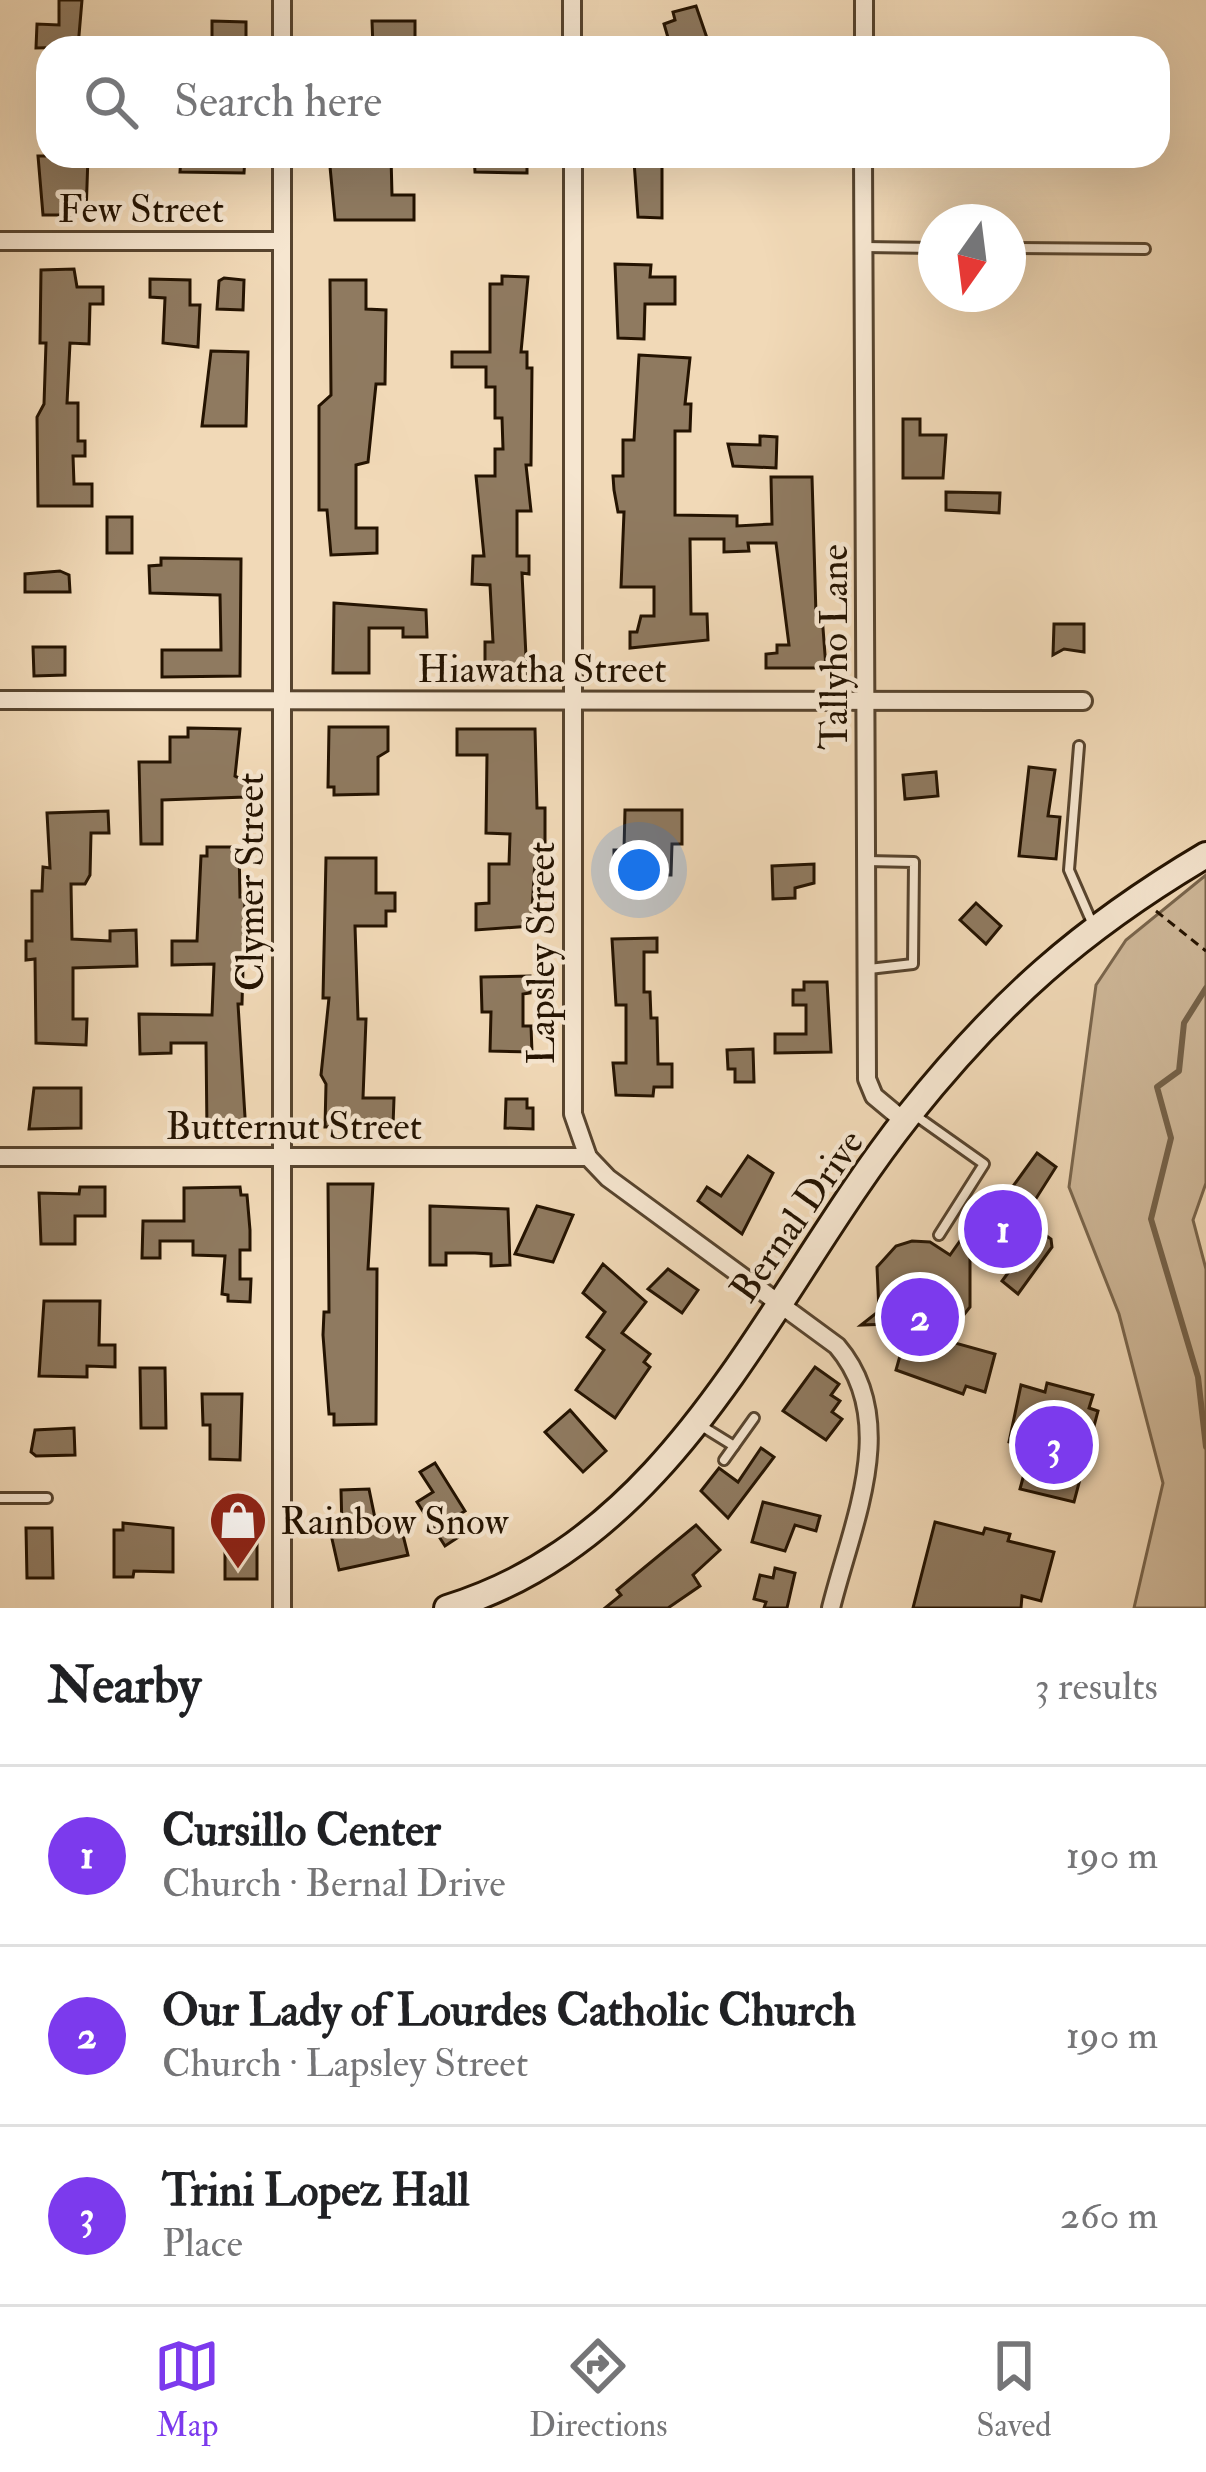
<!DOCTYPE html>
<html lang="en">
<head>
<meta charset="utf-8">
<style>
  body { margin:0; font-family:"IM FELL Double Pica",serif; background:#f6f6f6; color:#202124 }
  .compass { position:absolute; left:918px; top:204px; width:108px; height:108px; border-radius:50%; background:#fff; box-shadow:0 12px 48px #0002; rotate:194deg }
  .you { position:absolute; left:639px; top:870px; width:42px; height:42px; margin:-30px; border:9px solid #fff; border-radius:50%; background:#1a73e8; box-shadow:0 0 0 18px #1a73e833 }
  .badge { display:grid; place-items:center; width:78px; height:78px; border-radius:50%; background:#7c3aed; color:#fff; font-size:39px; font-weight:700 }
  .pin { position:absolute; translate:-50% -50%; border:6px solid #fff; box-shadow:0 3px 12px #0006 }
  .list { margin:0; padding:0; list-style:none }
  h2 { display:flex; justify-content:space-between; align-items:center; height:156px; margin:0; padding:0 48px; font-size:51px }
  h2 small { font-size:39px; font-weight:400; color:#757577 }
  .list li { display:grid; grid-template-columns:78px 1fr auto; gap:36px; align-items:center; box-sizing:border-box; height:180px; padding:0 48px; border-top:3px solid #e0e0e0 }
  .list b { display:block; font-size:45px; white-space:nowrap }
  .list p { margin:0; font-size:39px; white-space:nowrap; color:#757577 }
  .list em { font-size:39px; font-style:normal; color:#757577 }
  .icon { flex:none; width:66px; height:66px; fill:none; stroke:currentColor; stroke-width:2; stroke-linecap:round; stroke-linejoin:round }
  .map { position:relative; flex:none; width:1206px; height:1608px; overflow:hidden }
  .search { position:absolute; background:#fff; box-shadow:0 12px 48px #0002; left:36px; right:36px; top:36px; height:132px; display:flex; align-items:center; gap:30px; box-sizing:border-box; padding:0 42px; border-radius:36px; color:#757577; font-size:45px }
  .sheet { height:696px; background:#fff }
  nav { display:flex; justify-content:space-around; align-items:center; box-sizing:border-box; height:168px; border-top:3px solid #e0e0e0; background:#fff; font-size:33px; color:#757577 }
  nav a { display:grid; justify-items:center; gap:6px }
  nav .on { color:#7c3aed }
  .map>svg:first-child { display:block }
  .green { fill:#ceb798; stroke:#79654c; stroke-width:3 }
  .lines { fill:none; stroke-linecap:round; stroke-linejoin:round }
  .stream { stroke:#756249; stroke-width:6 }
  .building { fill:#8f7a60; stroke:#241301; stroke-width:3 }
  .lane-casing { stroke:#57442e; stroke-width:14 }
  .street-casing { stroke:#57442e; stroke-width:22 }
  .secondary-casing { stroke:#241301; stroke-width:30 }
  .path { stroke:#241301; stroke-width:3; stroke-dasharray:9 6; stroke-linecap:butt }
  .lane { stroke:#f6e6d0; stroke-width:8 }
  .street { stroke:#f6e6d0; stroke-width:16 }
  .secondary { stroke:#f6e6d0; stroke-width:24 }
  .labels { text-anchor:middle; stroke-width:9; stroke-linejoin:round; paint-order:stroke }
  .street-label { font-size:39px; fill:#241301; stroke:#f6e6d0 }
  .poi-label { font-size:39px; fill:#241301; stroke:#f6e6d0; text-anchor:start }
</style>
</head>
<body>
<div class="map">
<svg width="1206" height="1608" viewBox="0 0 1206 1608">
  <rect width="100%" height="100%" fill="#f1d9b7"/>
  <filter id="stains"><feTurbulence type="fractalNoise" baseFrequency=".00167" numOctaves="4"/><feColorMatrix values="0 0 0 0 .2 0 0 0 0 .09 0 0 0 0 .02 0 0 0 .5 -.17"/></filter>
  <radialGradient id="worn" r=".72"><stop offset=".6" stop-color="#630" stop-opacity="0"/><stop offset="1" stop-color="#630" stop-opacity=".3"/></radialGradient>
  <path class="green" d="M1206,875V1183L1193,1220L1206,1269V1608H1134L1163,1483L1119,1314L1069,1187L1096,985L1126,940Z"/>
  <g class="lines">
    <path class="stream" d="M1206,988L1184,1023L1179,1071L1157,1087L1171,1138L1151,1219L1198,1377L1206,1447"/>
  </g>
  <g class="building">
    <path d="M59,0H82L78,47L36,48L37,24L59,25Z"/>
    <path d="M696,6L707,38L671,48L664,24L675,20L673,12Z"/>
    <path d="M212,21L246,22V45L212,44Z"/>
    <path d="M372,21H415V48H373Z"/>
    <path d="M38,156H88L86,215H43Z"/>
    <path d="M181,156L245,157L244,173L180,172Z"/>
    <path d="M329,156H391L392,195H414V220H335Z"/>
    <path d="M474,156H527V173L475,172Z"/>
    <path d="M634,161L662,162V218L638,217Z"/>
    <path d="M615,264L651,265L650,277H675V304H645L644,339L618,338Z"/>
    <path d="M74,269L77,287H103V304H90L89,344L70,343L67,403H78V441H85V456H73L74,484H92V506H38L37,417L44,404L46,343H40L41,270Z"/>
    <path d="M502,276L528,277L521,352H527V368H532L531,465H526L531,511H517V556H529V574L522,573L527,678H485V642H493L490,585L472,584L473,556H484L476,476H495V449H503L502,418H495V387H486V367H452V352H490V284H502Z"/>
    <path d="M224,278L244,280L243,310L217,309L219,281Z"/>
    <path d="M150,279L190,280V305H200L198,347L163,343L165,298L150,297Z"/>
    <path d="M330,280H366V309L386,310L385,384H376L368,462L356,465V528H377V553L331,555L327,510H319V406L331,395Z"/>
    <path d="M211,351L248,352L246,426H202Z"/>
    <path d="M639,355L690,358L685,404H691L690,431H675V515L737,516V526L772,524L771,477H812L816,615H822L826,668H766V654L777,653V645H789L776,543H748L749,551L724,552V539H690L691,614H707L708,640L630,648V632H637L641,616H654V587H621L624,512H618L614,490L613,476H623V440H634Z"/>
    <path d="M903,419H920V435H946L943,478H903Z"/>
    <path d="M760,436L777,437L776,468L733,466L728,444L760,445Z"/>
    <path d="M946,492L1000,493L999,513L946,510Z"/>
    <rect x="107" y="517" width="25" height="36"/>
    <path d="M161,558L241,559L240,676L162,677V650H221L220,595L150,593L149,566L161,565Z"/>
    <path d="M60,571L69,575L70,592H25V574Z"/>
    <path d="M334,603L426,610L427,637H403V628H369V673H333Z"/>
    <path d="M1054,624H1084V652L1064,649L1053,655Z"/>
    <path d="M33,647H65V675L34,676Z"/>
    <path d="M329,727H388V751L378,757V794L334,795V787H328Z"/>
    <path d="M188,728L240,729L235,776L245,781V797L162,800V844H141L139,762H170V737H188Z"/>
    <path d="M457,729H535L537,808H545V845H536L531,926L476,930V904L489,903V864H509L510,834L486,833L487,755H457Z"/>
    <path d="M1029,767L1055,770L1048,816L1060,817L1056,859L1019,856Z"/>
    <path d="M936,772L938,796L905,799L903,775Z"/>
    <path d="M625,810H682V844H672L671,875H651V887L620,886L621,870L614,869V850H624Z"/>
    <path d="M108,811L109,833H91L90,875L85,884H71L72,939L110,941V931L136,930L137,966L73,968V1019H87L86,1045L36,1043L35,959L26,960V941H32V891H42L43,867L50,868L47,813Z"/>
    <path d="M207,847H239L240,897H245L242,1004H238L246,1133L207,1132L206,1043H171V1053L140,1054L139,1014L212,1015L214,964L172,965V941H197L201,856H207Z"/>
    <path d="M326,858H376V893H395V911H386V926H355L358,1019H366L363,1098H394L393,1126L325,1127L326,1084L321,1075L329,998H323Z"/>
    <path d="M814,864V883L795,888V898L773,899L772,866Z"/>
    <path d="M976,903L1001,926L986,944L960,920Z"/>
    <path d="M657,938V952H644V992H650L651,1018H657L658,1064H672V1087H654L653,1096L616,1095L613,1063H626V1005H616L612,939Z"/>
    <path d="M530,976V993L523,994V1026H531L532,1052L490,1051L491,1012H482L481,977Z"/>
    <path d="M804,982H827L831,1052L775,1053V1034H806V1005H793V990H804Z"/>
    <path d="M753,1049L754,1082H735V1069H728L727,1050Z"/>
    <path d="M34,1088H81V1128L29,1129Z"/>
    <path d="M506,1099H527V1108H533V1129L505,1128Z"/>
    <path d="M1037,1153L1056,1167L1023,1219L1051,1239L1052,1247L1018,1294L1002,1281L1008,1273L970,1245V1307L944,1340L995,1354L985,1392L966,1386L963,1394L896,1370L907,1331L890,1324L861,1325L879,1311L877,1267L896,1246L912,1241L930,1242L950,1255L989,1200L998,1207Z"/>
    <path d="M748,1156L773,1173L742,1234L698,1201L707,1187L721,1196Z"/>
    <path d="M328,1184H373L368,1269H377L376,1424L334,1425V1414H329L323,1335L324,1312H329Z"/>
    <path d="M80,1187H105V1216H75V1244H41L39,1193L79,1194Z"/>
    <path d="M240,1187L241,1195H247L250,1230V1250H240V1279H251L250,1302L228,1301V1295L222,1294L225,1256L193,1255V1241H160V1258H142L143,1221H184V1188Z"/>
    <path d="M430,1206L508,1209L510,1265L491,1266V1254L475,1253H446V1265H430Z"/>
    <path d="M537,1206L573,1215L553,1262L515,1254Z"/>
    <path d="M603,1264L646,1302L622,1333L650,1354L644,1362L650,1367L615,1418L576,1390L604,1350L587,1337L605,1312L583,1293Z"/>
    <path d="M668,1269L698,1290L682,1313L648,1289Z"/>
    <path d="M44,1301H100L99,1345H115V1367L87,1366V1377L39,1376Z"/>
    <path d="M815,1367L839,1384L831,1395L840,1401L832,1412L842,1419L826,1440L783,1411Z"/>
    <path d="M140,1368H165L166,1428H141Z"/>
    <path d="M1047,1383L1093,1395L1089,1408L1098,1411L1074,1502L1020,1489L1031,1448L1009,1442L1021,1385L1045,1392Z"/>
    <path d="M202,1394H242L240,1460L210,1459V1425H203Z"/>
    <path d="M570,1410L606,1451L583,1472L545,1432Z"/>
    <path d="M74,1428L75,1455L36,1456L31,1452L35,1430Z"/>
    <path d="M761,1448L774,1457L728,1518L701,1491L719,1468L738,1482Z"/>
    <path d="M435,1463L465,1511L450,1520L460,1536L445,1546L417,1502L433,1492L420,1472Z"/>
    <path d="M369,1489L377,1528L400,1523L408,1555L339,1570L330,1530L342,1528L341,1490Z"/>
    <path d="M763,1502L820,1516L816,1531L795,1525L785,1551L752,1542Z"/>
    <path d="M255,1509L262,1529L257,1532V1579H225V1511Z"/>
    <path d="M935,1522L983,1534L985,1528L1010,1534L1008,1541L1054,1552L1041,1601L1022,1596L1021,1608H913Z"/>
    <path d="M123,1523L173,1528V1572L134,1571L133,1577H114V1530H123Z"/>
    <path d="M696,1525L720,1550L693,1575L700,1586L668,1608H605L621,1595L617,1590Z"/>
    <path d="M26,1528H52L53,1578H27Z"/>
    <path d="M775,1568L795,1573L787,1608H764L766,1602L754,1599L760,1575L773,1578Z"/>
  </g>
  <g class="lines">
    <g class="lane-casing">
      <g id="lane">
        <path d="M864,247L936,248"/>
        <path d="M1008,248L1145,249"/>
        <path d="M1079,746L1069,870L1093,925"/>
        <path d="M867,861L914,862L913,964L869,969"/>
        <path d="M912,1113L984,1164L939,1235"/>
        <path d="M700,1425L734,1446"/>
        <path d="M724,1460L754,1418"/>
        <path d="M0,1498H47"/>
      </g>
    </g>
    <g class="street-casing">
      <g id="street">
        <path d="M282,0V48"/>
        <path d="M572,0V48"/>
        <path d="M864,48V0"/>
        <path d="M282,156V1608"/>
        <path d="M573,156V1114L588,1157L608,1178L837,1346C901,1421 852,1523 831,1608"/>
        <path d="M863,156L867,1079L874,1096L904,1121"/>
        <path d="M0,241H282"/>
        <path d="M0,700L1083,701"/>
        <path d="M0,1157H588"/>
      </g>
    </g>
    <g class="secondary-casing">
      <path id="secondary" d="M447,1608C681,1536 768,1293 908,1116C999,1002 1081,929 1206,855"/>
    </g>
    <path class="path" d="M1156,911L1206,951"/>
    <use href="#lane" class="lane"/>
    <use href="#street" class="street"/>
    <use href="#secondary" class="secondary"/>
  </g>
  <defs>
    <g id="shop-pin" transform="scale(3)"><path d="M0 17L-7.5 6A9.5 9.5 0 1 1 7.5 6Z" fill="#8f2418" stroke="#f6e6d0"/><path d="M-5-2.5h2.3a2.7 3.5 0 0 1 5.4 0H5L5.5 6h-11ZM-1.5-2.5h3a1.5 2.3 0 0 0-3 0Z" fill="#fff"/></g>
  </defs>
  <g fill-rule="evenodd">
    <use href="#shop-pin" x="238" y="1520"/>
  </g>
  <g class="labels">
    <g class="street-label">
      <text x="141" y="222">Few Street</text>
      <text transform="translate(833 647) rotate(-90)" y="14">Tallyho Lane</text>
      <text x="542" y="682">Hiawatha Street</text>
      <text transform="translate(249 882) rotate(-90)" y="14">Clymer Street</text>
      <text transform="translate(540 953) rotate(-90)" y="14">Lapsley Street</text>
      <text x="294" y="1139">Butternut Street</text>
      <text transform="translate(796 1215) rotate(-55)" y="14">Bernal Drive</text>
    </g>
    <g class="poi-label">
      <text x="280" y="1534">Rainbow Snow</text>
    </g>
  </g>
  <rect width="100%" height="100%" filter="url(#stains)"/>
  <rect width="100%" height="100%" fill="url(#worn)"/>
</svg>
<svg class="compass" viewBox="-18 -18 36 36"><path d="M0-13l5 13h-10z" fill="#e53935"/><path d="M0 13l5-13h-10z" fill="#757577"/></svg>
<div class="you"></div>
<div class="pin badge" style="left:1003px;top:1229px">1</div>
<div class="pin badge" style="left:920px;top:1317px">2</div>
<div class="pin badge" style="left:1054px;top:1445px">3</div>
<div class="search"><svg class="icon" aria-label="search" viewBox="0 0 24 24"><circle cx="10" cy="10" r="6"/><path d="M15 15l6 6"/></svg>Search here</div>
</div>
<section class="sheet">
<h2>Nearby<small>3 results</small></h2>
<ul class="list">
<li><span class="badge">1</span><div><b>Cursillo Center</b><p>Church · Bernal Drive</p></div><em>190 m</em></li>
<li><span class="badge">2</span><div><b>Our Lady of Lourdes Catholic Church</b><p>Church · Lapsley Street</p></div><em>190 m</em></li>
<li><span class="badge">3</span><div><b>Trini Lopez Hall</b><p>Place</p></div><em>260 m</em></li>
</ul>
</section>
<nav>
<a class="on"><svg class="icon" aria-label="map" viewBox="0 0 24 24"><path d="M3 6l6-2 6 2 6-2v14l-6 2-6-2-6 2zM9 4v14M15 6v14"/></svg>Map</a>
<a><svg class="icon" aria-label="directions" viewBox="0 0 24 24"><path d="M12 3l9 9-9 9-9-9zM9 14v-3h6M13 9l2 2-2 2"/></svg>Directions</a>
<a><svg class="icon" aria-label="saved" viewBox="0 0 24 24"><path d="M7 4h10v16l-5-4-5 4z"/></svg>Saved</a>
</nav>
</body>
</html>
